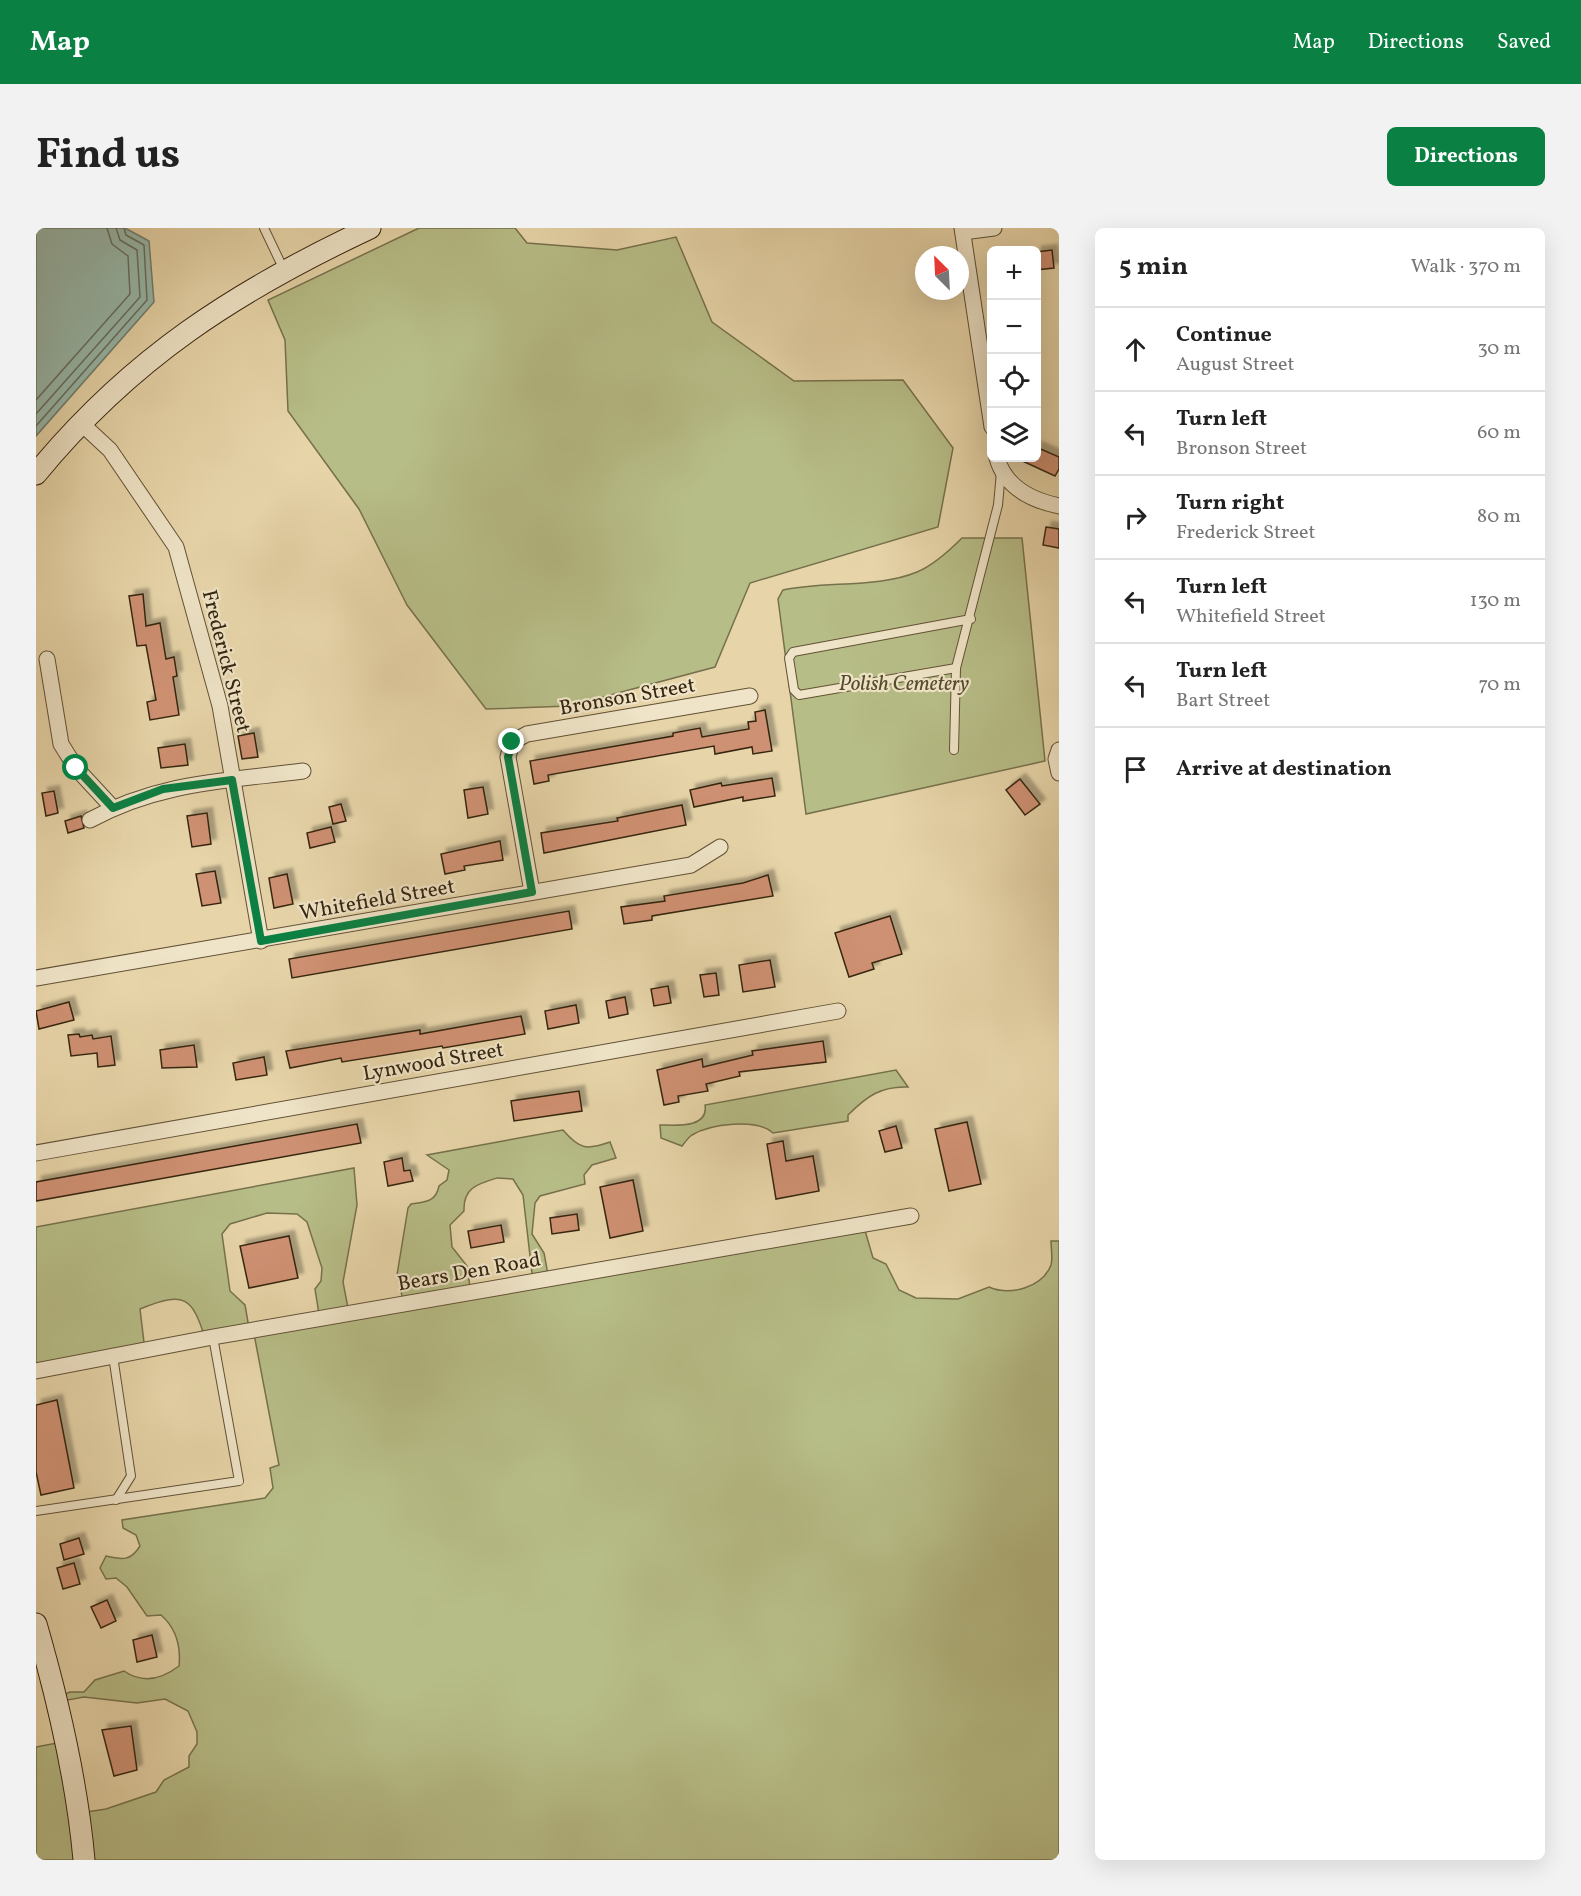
<!DOCTYPE html>
<html lang="en">
<head>
<meta charset="utf-8">
<style>
  body { margin:0; font-family:Vollkorn,serif; background:#f2f2f2; color:#222 }
  .controls { position:absolute; right:18px; top:18px; display:grid; overflow:hidden; border-radius:9px; box-shadow:0 6px 24px #0002 }
  .controls button { width:54px; height:54px; display:grid; place-items:center; padding:0; border:0; border-bottom:2px solid #e0e0e0; background:#fff; color:#222; font:30px sans-serif }
  .compass { position:absolute; left:879px; top:18px; width:54px; height:54px; border-radius:50%; background:#fff; box-shadow:0 6px 24px #0002; rotate:336deg }
  .stop { position:absolute; width:18px; height:18px; margin:-14px; border:4px solid #0b8043; border-radius:50%; background:#fff }
  .stop.end { background:#0b8043; border-color:#fff; box-shadow:0 2px 6px #0008 }
  .list { margin:0; padding:0; list-style:none }
  h2 { display:flex; justify-content:space-between; align-items:center; height:78px; margin:0; padding:0 24px; font-size:26px }
  h2 small { font-size:20px; font-weight:400; color:#767676 }
  .list li { display:grid; grid-template-columns:39px 1fr auto; gap:18px; align-items:center; box-sizing:border-box; height:84px; padding:0 24px; border-top:2px solid #e0e0e0 }
  .list b { display:block; font-size:22px; white-space:nowrap }
  .list p { margin:0; font-size:20px; white-space:nowrap; color:#767676 }
  .list em { font-size:20px; font-style:normal; color:#767676 }
  .icon { flex:none; width:33px; height:33px; fill:none; stroke:currentColor; stroke-width:2; stroke-linecap:round; stroke-linejoin:round }
  .map { position:relative; flex:none; width:1023px; height:1632px; overflow:hidden; border-radius:9px }
  header { display:flex; align-items:center; gap:36px; box-sizing:border-box; height:84px; padding:0 30px; background:#0b8043; color:#fff }
  header strong { font-size:28px }
  nav { display:flex; gap:33px; margin-inline-start:auto; font-size:21px }
  .intro { display:flex; align-items:center; justify-content:space-between; box-sizing:border-box; height:144px; padding:0 36px }
  h1 { margin:0; font-size:42px }
  .button { padding:15px 27px; border-radius:9px; background:#0b8043; color:#fff; font-size:21px; font-weight:700 }
  main { display:flex; gap:36px; padding:0 36px }
  aside { flex:1; background:#fff; border-radius:9px; box-shadow:0 6px 24px #0002 }
  .map>svg:first-child { display:block }
  .green { fill:#b7bd87; stroke:#76714c; stroke-width:1.5; fill-rule:evenodd }
  .water { fill:#97b8ab; stroke:#707d6d; stroke-width:1.5 }
  .lines { fill:none; stroke-linecap:round; stroke-linejoin:round }
  .shore { stroke:#666e5e; stroke-width:1.5 }
  .building { fill:#cf9173; stroke:#362510; stroke-width:1.5; filter:url(#shadow) }
  .lane-casing { stroke:#625136; stroke-width:10 }
  .street-casing { stroke:#625136; stroke-width:17 }
  .secondary-casing { stroke:#362510; stroke-width:23 }
  .lane { stroke:#efe4c7; stroke-width:8 }
  .street { stroke:#efe4c7; stroke-width:15 }
  .secondary { stroke:#efe4c7; stroke-width:21 }
  .route { stroke:#0b8043; stroke-width:8 }
  .labels { text-anchor:middle; stroke-width:4.5; stroke-linejoin:round; paint-order:stroke }
  .street-label { font-size:21px; fill:#362510; stroke:#efe4c7 }
  .park-label { font-size:21px; font-style:italic; fill:#564b2e; stroke:#efe4c7 }
</style>
</head>
<body>
<header>
<strong>Map</strong>
<nav><a>Map</a><a>Directions</a><a>Saved</a></nav>
</header>
<div class="intro"><h1>Find us</h1><a class="button">Directions</a></div>
<main>
<div class="map">
<svg width="1023" height="1632" viewBox="0 0 1023 1632">
  <defs>
    <filter id="shadow"><feDropShadow dx="5.5" dy="-5.5" stdDeviation="1.5" flood-color="#0004"/></filter>
  </defs>
  <rect width="100%" height="100%" fill="#e7d5a9"/>
  <filter id="stains"><feTurbulence type="fractalNoise" baseFrequency=".00333" numOctaves="4"/><feColorMatrix values="0 0 0 0 .2 0 0 0 0 .09 0 0 0 0 .02 0 0 0 .5 -.17"/></filter>
  <radialGradient id="worn" r=".72"><stop offset=".6" stop-color="#630" stop-opacity="0"/><stop offset="1" stop-color="#630" stop-opacity=".3"/></radialGradient>
  <g class="green">
    <path d="M383,0H479L491,15L581,22L640,9L676,94L758,153L867,152L917,220L902,299L714,355L679,439L533,478L450,481L371,377L323,281L252,183L249,112L232,72Z"/>
    <path d="M926,310H986L1009,533L770,586L742,371L747,362C788,353 843,360 881,344C898,337 913,323 926,310Z"/>
    <path d="M860,842L872,859C845,858 831,868 812,887V893L737,905C721,890 674,896 656,907C653,909 649,914 646,918L625,910L624,897C638,897 673,901 669,877Z"/>
    <path d="M527,902C544,922 551,922 574,914L580,930L556,937L548,947L549,956L504,968L499,975L496,1006L508,1025L513,1052L828,999L837,1030L850,1036L863,1062L880,1070L922,1071L953,1059C974,1068 1006,1060 1015,1037C1017,1031 1015,1020 1015,1013H1023V1632H0V1519L26,1514L44,1585L70,1581L120,1564L128,1552L153,1539V1528L161,1516V1504L152,1483L129,1471L101,1475L48,1469L21,1474L19,1470L34,1464H48L59,1452L88,1443C107,1456 126,1451 143,1438C145,1418 141,1401 125,1387L111,1388L91,1359L80,1350L70,1351L64,1340L70,1328C86,1332 95,1333 104,1318L100,1307L87,1300L86,1292L229,1270L237,1260L234,1240L243,1237L218,1106L283,1086L279,1061L285,1053L286,1040L271,994L261,986L231,985L194,996L186,1006L194,1063L209,1077L213,1100L170,1113C156,1068 149,1063 104,1081L109,1123L0,1145V999L318,940L321,977L307,1054L312,1080L368,1076L361,1047L372,980L375,976C389,974 400,974 403,958L411,952L413,942L391,927ZM461,950L477,951L487,967L497,1054L435,1066L431,1038L416,1019L414,997L428,983C427,960 441,956 461,950Z"/>
  </g>
  <path class="water" d="M0,0H89L113,13L118,74L0,208Z"/>
  <g class="lines">
    <g class="shore">
      <path d="M0,172L94,66L92,28L76,16L71,0"/>
      <path d="M0,186L104,69L101,22L84,12L80,0"/>
      <path d="M0,198L111,72L108,17L90,7L88,0"/>
    </g>
  </g>
  <g class="building">
    <path d="M1016,22L1018,40L1000,42V24Z"/>
    <path d="M1000,219L1023,229V241L1019,248L980,230H1000Z"/>
    <path d="M1010,299L1023,301V320L1007,317Z"/>
    <path d="M107,366L110,398L124,395L130,431L138,429L141,448L137,449L143,487L114,492L111,474L120,472L110,417L101,418L93,368Z"/>
    <path d="M729,482L736,523L717,526L716,519L679,526L678,518L512,547L513,553L498,556L494,533L637,508V505L664,500L666,509L713,501L712,494L720,493L719,484Z"/>
    <path d="M218,505L222,529L206,531L202,508Z"/>
    <path d="M149,516L152,537L125,540L122,520Z"/>
    <path d="M736,550L739,568L707,573V569L658,579L654,562L685,555L686,558Z"/>
    <path d="M984,551L1004,576L989,587L970,562Z"/>
    <path d="M447,559L452,586L432,590L428,562Z"/>
    <path d="M18,563L22,585L10,588L6,565Z"/>
    <path d="M305,576L310,593L297,596L293,579Z"/>
    <path d="M646,577L650,597L508,625L505,605L582,593L581,590Z"/>
    <path d="M171,585L175,616L156,619L151,588Z"/>
    <path d="M45,588L48,600L32,605L29,593Z"/>
    <path d="M295,599L299,614L274,620L271,605Z"/>
    <path d="M464,613L467,632L428,638L429,642L409,646L405,626Z"/>
    <path d="M179,643L185,675L166,678L160,646Z"/>
    <path d="M251,646L257,676L238,680L233,650Z"/>
    <path d="M732,647L737,668L616,688V692L588,696L585,679L629,673L628,668L707,655Z"/>
    <path d="M533,683L536,701L256,750L253,731Z"/>
    <path d="M854,688L866,726L836,735L838,741L813,749L799,705Z"/>
    <path d="M734,732L739,759L707,764L703,737Z"/>
    <path d="M680,745L683,767L668,769L664,747Z"/>
    <path d="M632,758L635,775L618,778L615,761Z"/>
    <path d="M589,769L592,786L573,790L570,773Z"/>
    <path d="M33,774L38,792L3,801L0,783Z"/>
    <path d="M540,777L543,795L512,801L509,783Z"/>
    <path d="M485,788L489,806L407,820L406,818L306,834L305,830L254,840L250,823L384,802V806Z"/>
    <path d="M43,806L44,809L56,807L57,811L75,808L79,837L62,839L61,825L35,828L32,807Z"/>
    <path d="M787,813L790,834L703,844L704,848L670,856L672,863L642,868L643,874L628,877L621,842L666,831L667,839L717,827L716,823Z"/>
    <path d="M158,817L161,839L126,840L124,822Z"/>
    <path d="M228,829L231,847L200,852L197,835Z"/>
    <path d="M543,863L546,883L478,893L475,873Z"/>
    <path d="M931,894L945,956L913,963L899,901Z"/>
    <path d="M321,896L325,915L0,973V954Z"/>
    <path d="M860,898L866,920L849,924L843,903Z"/>
    <path d="M747,913L750,933L777,928L783,963L740,971L731,916Z"/>
    <path d="M366,930L368,943L374,942L377,953L352,958L348,934Z"/>
    <path d="M597,952L607,1003L574,1010L564,959Z"/>
    <path d="M541,986L543,1002L516,1006L514,990Z"/>
    <path d="M465,997L468,1014L435,1020L432,1003Z"/>
    <path d="M253,1008L262,1050L213,1060L204,1018Z"/>
    <path d="M21,1172L38,1260L5,1267L0,1244V1177Z"/>
    <path d="M43,1310L48,1326L28,1332L24,1316Z"/>
    <path d="M38,1335L44,1356L27,1361L21,1340Z"/>
    <path d="M71,1372L80,1393L65,1400L55,1379Z"/>
    <path d="M116,1407L121,1429L101,1434L97,1412Z"/>
    <path d="M95,1498L101,1542L78,1548L66,1502Z"/>
  </g>
  <g class="lines">
    <g class="lane-casing">
      <g id="lane">
        <path d="M228,0L248,42"/>
        <path d="M920,440L763,467L758,462L753,430L757,424L935,391"/>
        <path d="M918,522L920,440L962,277L965,244"/>
        <path d="M77,1128L95,1248L80,1272"/>
        <path d="M0,1283L203,1253L177,1109"/>
      </g>
    </g>
    <g class="street-casing">
      <g id="street">
        <path d="M926,0L956,199"/>
        <path d="M927,4L958,0"/>
        <path d="M46,196L74,222L140,319L184,478L225,713"/>
        <path d="M961,230C969,259 995,272 1023,278"/>
        <path d="M11,431L25,516L40,540L77,580"/>
        <path d="M1023,522L1020,531L1023,545"/>
        <path d="M54,592C124,554 190,553 267,543"/>
        <path d="M496,664L472,529L476,514L491,506L714,468"/>
        <path d="M0,750L655,637L684,619"/>
        <path d="M0,925L802,783"/>
        <path d="M0,1143L177,1109L875,988"/>
      </g>
    </g>
    <g class="secondary-casing">
      <g id="secondary">
        <path d="M0,246C95,130 200,63 334,0"/>
        <path d="M0,1396C22,1472 41,1553 48,1632"/>
      </g>
    </g>
    <use href="#lane" class="lane"/>
    <use href="#street" class="street"/>
    <use href="#secondary" class="secondary"/>
  </g>
  <g class="lines">
    <path class="route" d="M40,540L77,580L127,561L196,552L225,713L496,664L472,529L476,514"/>
  </g>
  <g class="labels">
    <g class="street-label">
      <text transform="translate(191 433) rotate(76)" y="7">Frederick Street</text>
      <text transform="translate(591 468) rotate(-10)" y="7">Bronson Street</text>
      <text transform="translate(341 671) rotate(-10)" y="7">Whitefield Street</text>
      <text transform="translate(397 833) rotate(-10)" y="7">Lynwood Street</text>
      <text transform="translate(433 1043) rotate(-10)" y="7">Bears Den Road</text>
    </g>
    <g class="park-label">
      <text x="868" y="462">Polish Cemetery</text>
    </g>
  </g>
  <rect width="100%" height="100%" filter="url(#stains)"/>
  <rect width="100%" height="100%" fill="url(#worn)"/>
</svg>
<div class="controls">
<button>+</button>
<button>−</button>
<button><svg class="icon" aria-label="locate" viewBox="0 0 24 24"><circle cx="12" cy="12" r="6"/><path d="M12 2v4M12 18v4M2 12h4M18 12h4"/></svg></button>
<button><svg class="icon" aria-label="layers" viewBox="0 0 24 24"><path d="M12 4l9 5-9 5-9-5zM3 14l9 5 9-5"/></svg></button>
</div>
<svg class="compass" viewBox="-18 -18 36 36"><path d="M0-13l5 13h-10z" fill="#e53935"/><path d="M0 13l5-13h-10z" fill="#767676"/></svg>
<div class="stop" style="left:40px;top:540px"></div>
<div class="stop end" style="left:476px;top:514px"></div>
</div>
<aside>
<h2>5 min<small>Walk · 370 m</small></h2>
<ul class="list">
<li><svg class="icon" aria-label="ahead" viewBox="0 0 24 24"><path d="M12 20V5M6 11l6-6 6 6"/></svg><div><b>Continue</b><p>August Street</p></div><em>30 m</em></li>
<li><svg class="icon" aria-label="left" viewBox="0 0 24 24"><path d="M17 20v-9H6M10 6l-5 5 5 5"/></svg><div><b>Turn left</b><p>Bronson Street</p></div><em>60 m</em></li>
<li><svg class="icon" aria-label="right" viewBox="0 0 24 24"><path d="M7 20v-9h11M14 6l5 5-5 5"/></svg><div><b>Turn right</b><p>Frederick Street</p></div><em>80 m</em></li>
<li><svg class="icon" aria-label="left" viewBox="0 0 24 24"><path d="M17 20v-9H6M10 6l-5 5 5 5"/></svg><div><b>Turn left</b><p>Whitefield Street</p></div><em>130 m</em></li>
<li><svg class="icon" aria-label="left" viewBox="0 0 24 24"><path d="M17 20v-9H6M10 6l-5 5 5 5"/></svg><div><b>Turn left</b><p>Bart Street</p></div><em>70 m</em></li>
<li><svg class="icon" aria-label="arrive" viewBox="0 0 24 24"><path d="M6 21V4h12l-3 4 3 4H6"/></svg><div><b>Arrive at destination</b></div></li>
</ul>
</aside>
</main>
</body>
</html>
